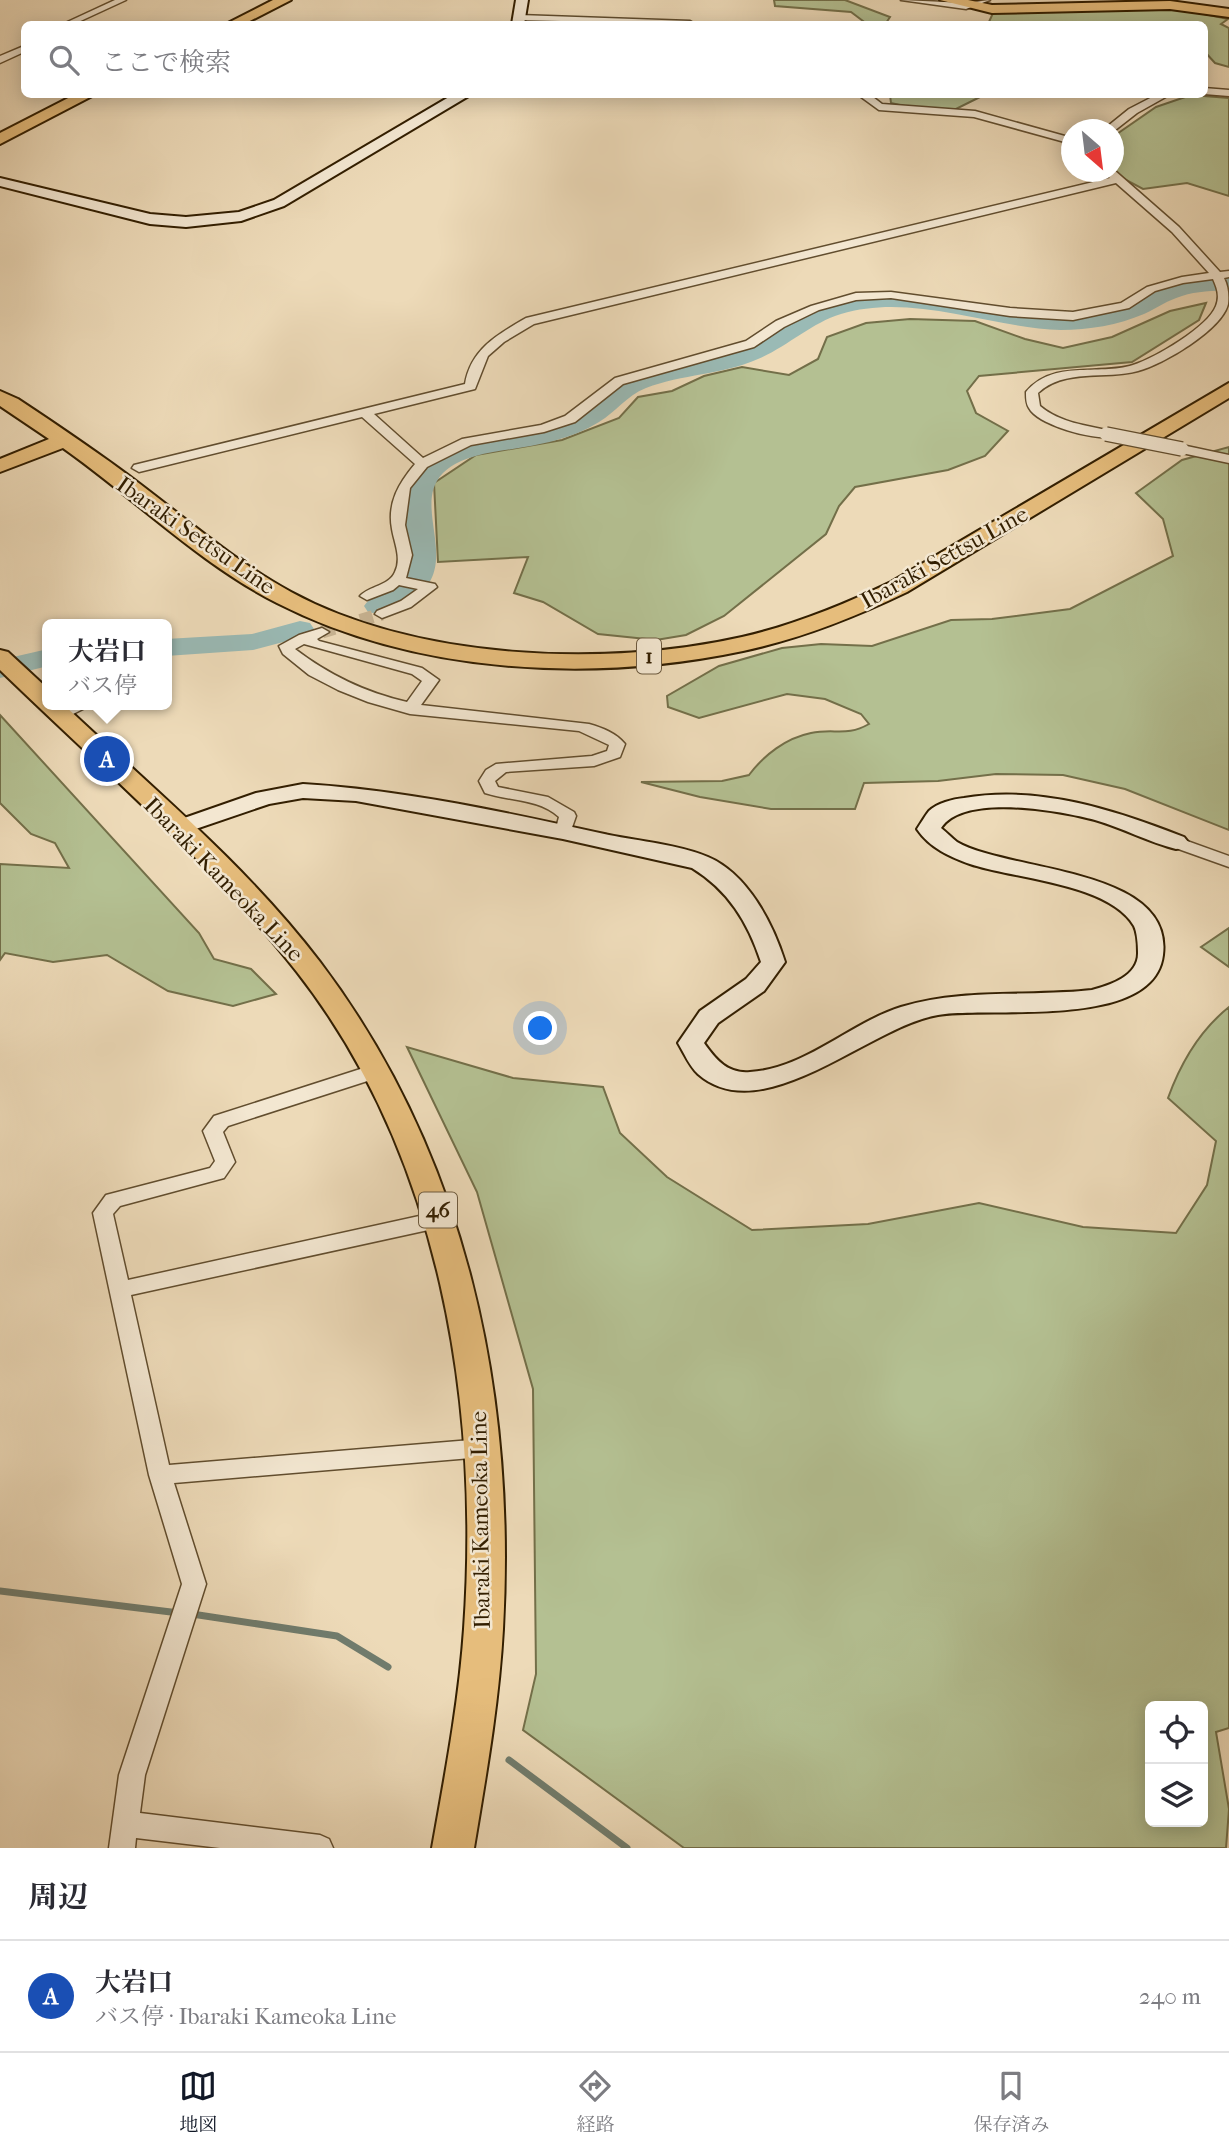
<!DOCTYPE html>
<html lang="ja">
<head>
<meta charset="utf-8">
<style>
  body { margin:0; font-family:"IM FELL French Canon","Noto Serif JP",serif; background:#f7f7f7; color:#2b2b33 }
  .controls { position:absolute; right:21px; bottom:21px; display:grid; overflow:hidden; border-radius:10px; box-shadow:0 4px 18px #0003 }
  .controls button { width:63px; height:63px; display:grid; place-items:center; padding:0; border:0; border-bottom:2px solid #e1e1e2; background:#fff; color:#2b2b33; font:35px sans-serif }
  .compass { position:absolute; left:1061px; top:119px; width:63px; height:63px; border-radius:50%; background:#fff; box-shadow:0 4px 18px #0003; rotate:152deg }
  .you { position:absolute; left:541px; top:1029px; width:24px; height:24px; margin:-18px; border:5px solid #fff; border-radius:50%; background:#1a73e8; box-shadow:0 0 0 10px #1a73e833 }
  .badge { display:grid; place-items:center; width:46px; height:46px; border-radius:50%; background:#111827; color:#fff; font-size:23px; font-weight:700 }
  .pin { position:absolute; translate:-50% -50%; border:4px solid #fff; box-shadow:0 2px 7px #0006 }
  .popup { position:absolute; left:42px; top:619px; width:130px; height:91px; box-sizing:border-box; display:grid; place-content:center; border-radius:10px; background:#fff; filter:drop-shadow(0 2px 5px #0005); font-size:23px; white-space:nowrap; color:#7c7c81 }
  .popup b { font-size:26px; color:#2b2b33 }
  .popup::after { content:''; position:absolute; left:50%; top:100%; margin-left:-14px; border:14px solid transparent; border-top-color:#fff }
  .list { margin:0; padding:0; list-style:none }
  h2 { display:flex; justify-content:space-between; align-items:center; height:91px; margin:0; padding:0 28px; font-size:30px }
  h2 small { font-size:23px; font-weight:400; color:#7c7c81 }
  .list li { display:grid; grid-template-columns:46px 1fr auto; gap:21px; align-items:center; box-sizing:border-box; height:112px; padding:0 28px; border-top:2px solid #e1e1e2 }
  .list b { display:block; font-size:26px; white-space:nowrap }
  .list p { margin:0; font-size:23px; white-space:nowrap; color:#7c7c81 }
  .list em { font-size:23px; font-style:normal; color:#7c7c81 }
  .icon { flex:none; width:38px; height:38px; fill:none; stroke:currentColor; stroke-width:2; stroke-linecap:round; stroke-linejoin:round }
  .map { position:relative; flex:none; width:1229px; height:1848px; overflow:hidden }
  .search { position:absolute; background:#fff; box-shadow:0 4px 18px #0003; left:21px; right:21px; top:21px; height:77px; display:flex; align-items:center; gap:18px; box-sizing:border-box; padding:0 24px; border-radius:10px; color:#7c7c81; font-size:26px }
  .sheet { height:203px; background:#fff }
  nav { display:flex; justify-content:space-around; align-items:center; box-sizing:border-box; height:98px; border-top:2px solid #e1e1e2; background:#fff; font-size:19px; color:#7c7c81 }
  nav a { display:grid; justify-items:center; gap:4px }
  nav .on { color:#111827 }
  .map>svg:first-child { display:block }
  .green { fill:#b4c092; stroke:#736f49; stroke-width:2; fill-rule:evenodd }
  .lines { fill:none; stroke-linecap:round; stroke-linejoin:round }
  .stream { stroke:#707c6d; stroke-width:7 }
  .river { fill:#9abab5; fill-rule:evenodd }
  .street-tunnel { stroke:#c8b493; stroke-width:13; stroke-dasharray:13 7; stroke-linecap:butt }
  .street-casing { stroke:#614d2e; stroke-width:3 }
  .secondary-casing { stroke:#321e00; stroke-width:4 }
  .primary-casing { stroke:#321e00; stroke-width:4 }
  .street { fill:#f3e7d1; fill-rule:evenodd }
  .secondary { fill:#f3e7d1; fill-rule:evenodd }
  .primary { fill:#e6bd7c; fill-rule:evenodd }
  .street-bridge-casing { stroke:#614d2e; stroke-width:16; stroke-linecap:butt }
  .street-bridge { stroke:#f3e7d1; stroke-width:13 }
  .labels { text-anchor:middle; stroke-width:5; stroke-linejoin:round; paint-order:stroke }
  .shield { fill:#f3e7d1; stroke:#6c5a3f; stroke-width:2 }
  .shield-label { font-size:21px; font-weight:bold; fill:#321e00 }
  .street-label { font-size:23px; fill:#321e00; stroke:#f3e7d1 }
</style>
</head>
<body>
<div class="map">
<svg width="1229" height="1848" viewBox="0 0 1229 1848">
  <rect width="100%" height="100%" fill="#eddab8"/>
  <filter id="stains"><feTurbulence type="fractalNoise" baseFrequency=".00286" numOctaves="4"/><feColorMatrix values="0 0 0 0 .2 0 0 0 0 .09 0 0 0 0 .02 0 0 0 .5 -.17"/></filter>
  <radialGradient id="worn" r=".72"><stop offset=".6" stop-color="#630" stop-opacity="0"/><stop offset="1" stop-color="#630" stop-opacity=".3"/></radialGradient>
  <g class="green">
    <path d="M774,0H845L890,17L886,23L888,24H867L851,12L775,6Z"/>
    <path d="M1175,8L1228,19L1221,24L1229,28V67L1215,63L1205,52L1204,24H982L989,22L993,13Z"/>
    <path d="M890,95H984L944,115L891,103Z"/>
    <path d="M1191,95L1229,98V196L1187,183L1143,189L1111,172L1114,136L1156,107Z"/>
    <path d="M1206,303L1199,320L1132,362L979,376L967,391L976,413L1008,431L985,456L948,470L855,487L839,506L826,534L724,616L686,635L656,640L598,634L543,602L514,593L528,557L438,562L434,483L476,455L562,440L619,418L638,397L672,391L704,376L742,367L789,375L818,359L827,337L866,323L910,319L975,321L1025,339L1063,348L1112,337L1170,311Z"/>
    <path d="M1229,447V830L1125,789L1063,775L996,774L938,781L864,783L855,809H771L700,797L641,782L722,781L749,775C764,755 786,738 811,733C835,728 846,737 869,724L861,714L825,699L787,694L699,718L668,707L667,696L719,666L782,648L821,644L872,646L951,620L992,619L1070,609L1173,556L1163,519L1136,493L1182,460Z"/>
    <path d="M0,715L199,933L214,959L251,969L276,994L233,1006L168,991L107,955L53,962L5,953L0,960V864L69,868L55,843L31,834L0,803Z"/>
    <path d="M1229,928V967L1201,947Z"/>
    <path d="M1229,1007V1728L1216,1732L1229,1809L1226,1848H684L523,1730L536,1674L533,1389L477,1192L407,1047L513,1078L603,1087L620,1133L667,1177L752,1230L868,1224L979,1203L1083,1227L1176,1233L1207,1185L1216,1141L1168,1098C1181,1062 1199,1031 1229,1007ZM1150,1706H1203V1822H1150Z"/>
  </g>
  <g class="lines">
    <g class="stream">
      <path d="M0,1591L179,1613"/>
      <path d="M192,1614L337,1636L388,1667"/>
      <path d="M509,1760L627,1848"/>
    </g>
    <g class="river">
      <path d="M1229,276V290C1213,291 1197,291 1182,296C1168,300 1157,308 1144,314C1118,325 1089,330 1061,330C990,328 912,292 841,314C811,323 787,347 758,359C722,375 682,374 646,388C626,396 616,412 599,422C567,442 530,446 493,452C370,474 483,560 408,602C395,610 383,616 368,612L364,606C376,589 400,590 410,569C412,538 393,499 416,472C449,433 504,442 549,427C563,422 579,416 591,406C602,396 610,387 624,380C658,365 697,365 732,353C767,341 794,313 830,303C914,279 993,321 1077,316C1109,314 1132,299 1161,288C1183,280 1206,278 1229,276Z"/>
      <path d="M300,621L310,623L314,629L310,635L253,650L166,656V639L252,634Z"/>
      <path d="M48,649V666L0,678V660Z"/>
    </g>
    <path class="street-tunnel" d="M322,632L382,614"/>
    <g class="street-casing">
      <g id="street">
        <path d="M115,0H126L74,24H63Z"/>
        <path d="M901,0L966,3L990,0L966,9Z"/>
        <path d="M519,15L690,21L695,24L516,20Z"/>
        <path d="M24,46V52L0,63V56Z"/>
        <path d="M1204,88L1229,90V96L1204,94Z"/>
        <path d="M857,94H869L882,104L975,111L1072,138V144L974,117L879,110Z"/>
        <path d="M1158,94H1171L1137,113L1114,131L1103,130L1129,109Z"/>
        <path d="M1114,170L1179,227L1220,272L1229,271V277L1224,278C1228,286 1229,295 1228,304C1222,330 1162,365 1138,371C1106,380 1064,368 1038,393L1040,406C1060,423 1086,425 1111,431V437C1093,440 1038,425 1029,408C1026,404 1026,397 1026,392C1053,359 1098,376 1133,365C1155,358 1208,327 1216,306C1220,296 1217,288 1213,279L1183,283L1155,291L1129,308L1073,320L1010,316L891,298L856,300L819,310L784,327L754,347L623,384L575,422L544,432L471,445L427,467L410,488L405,525L412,555L406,578L435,584L437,587L411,607L382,618L375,614L377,611L401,601L418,589L399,585L393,590L367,600L360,596C369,586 389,586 395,572C402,558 394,542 392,529C387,503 399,483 415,464L362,417L139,472L132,468L134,465L465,384C471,349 497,335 526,318L1110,178L1104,172ZM1116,183L1172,232L1209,273L1182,277L1147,287L1121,303L1073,312L1010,308L891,292L856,293L811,306L776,321L746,341L615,378L565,416L541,425L462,439L423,458L374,414L475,389L488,356L504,342L534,324Z"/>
        <path d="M1182,445L1229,455V463L1177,452L1175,449Z"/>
        <path d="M322,628L329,632L317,639L319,641L422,668L439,680L421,705L589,724C603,728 616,733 625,744L620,757L594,766L506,772L495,781L498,787L548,797L574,812L576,816L569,836H557L555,832L559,817C540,799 509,801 485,793L479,781L486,770L496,764L592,756L607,751L609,745L579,731L410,714L368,702L338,690L309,675L283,654L279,646L299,635ZM304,644L412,674L422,681L407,702C364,692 329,675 295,649Z"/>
        <path d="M71,705H91L65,718H55L52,715Z"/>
        <path d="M1176,837L1229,856V867L1170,846L1168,842L1170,838Z"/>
        <path d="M379,1063L386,1065L388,1070L386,1075L228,1126L223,1132L235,1162L224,1178L120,1206L113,1214L128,1280L442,1211L449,1214L452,1219L449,1224L442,1227L131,1295L169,1465L483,1439L491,1441L494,1448L491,1455L483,1457L174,1483L206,1584L145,1775L140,1813L320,1835L329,1839L333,1848H220L136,1838L135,1848H109L119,1775L182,1584L149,1475L93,1213L106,1195L210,1168L215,1161L203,1131L214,1116Z"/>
      </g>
    </g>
    <g class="secondary-casing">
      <g id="secondary">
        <path d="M516,0H528L524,24H512Z"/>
        <path d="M454,94H472L284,206L241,221L186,227L150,224L0,186V178L150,214L186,217L239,212L274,200Z"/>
        <path d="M303,784C405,790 509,813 609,835C639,841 680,845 708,857C748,874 773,924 785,962L764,991L718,1023L704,1043C716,1060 728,1074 750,1072C805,1069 850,1023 901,1007C963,988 1028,997 1092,990C1110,985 1139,976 1138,952C1138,945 1137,932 1134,926C1109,883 1014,879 970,864C950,857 930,848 917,829C921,823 925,816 929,811C937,803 953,799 964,798C1039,785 1115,810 1184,837L1188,842L1184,847L1176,849C1148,842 1123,828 1095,820C1060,811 964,793 941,828C946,832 952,838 957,842C1008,872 1174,867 1163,955C1154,1031 989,1006 938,1015C870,1026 763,1131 698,1074C690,1067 684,1053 678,1043L700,1011L746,979L761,962C748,922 728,890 692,868L563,839L356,801L303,798L269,804L178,835L170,833L166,828L170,823L256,793Z"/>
      </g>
    </g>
    <g class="primary-casing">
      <g id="primary">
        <path d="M273,0H291L244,24H226Z"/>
        <path d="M940,0H968L992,5L1170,1L1229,9V17L1170,9L992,13Z"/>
        <path d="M76,94H96L0,144V133Z"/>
        <path d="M1229,383V398L907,592C855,617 800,639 743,651C592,683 416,674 277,603C200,564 134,498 63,448L0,472V459L49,439L0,406V391L18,399C59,426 100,454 140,484C189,521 236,562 291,592C416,660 605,668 742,637C794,625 843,605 891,582Z"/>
        <path d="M0,650L8,652L48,689V705H64C151,787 247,866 320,962C466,1155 516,1391 503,1629C499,1703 486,1776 474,1848H432C445,1775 459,1702 464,1629C480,1401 440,1155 297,972C210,861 101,768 0,670Z"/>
      </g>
    </g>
    <use href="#street" class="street"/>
    <use href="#secondary" class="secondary"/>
    <use href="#primary" class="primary"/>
    <g class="street-bridge-casing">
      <path id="street-bridge" d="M1106,434L1182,449"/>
    </g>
    <use href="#street-bridge" class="street-bridge"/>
  </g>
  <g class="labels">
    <g class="shield">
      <rect x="637" y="638.5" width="24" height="35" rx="5"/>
      <rect x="419" y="1192.5" width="38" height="35" rx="5"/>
    </g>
    <g class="shield-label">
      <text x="649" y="663">1</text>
      <text x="438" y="1217">46</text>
    </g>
    <g class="street-label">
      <text transform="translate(196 535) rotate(35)" y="8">Ibaraki Settsu Line</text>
      <text transform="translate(944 557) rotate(-29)" y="8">Ibaraki Settsu Line</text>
      <text transform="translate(224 879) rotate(46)" y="8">Ibaraki Kameoka Line</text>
      <text transform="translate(480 1520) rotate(-91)" y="8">Ibaraki Kameoka Line</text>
    </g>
  </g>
  <rect width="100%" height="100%" filter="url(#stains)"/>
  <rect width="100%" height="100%" fill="url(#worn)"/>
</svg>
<div class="controls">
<button><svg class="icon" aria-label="locate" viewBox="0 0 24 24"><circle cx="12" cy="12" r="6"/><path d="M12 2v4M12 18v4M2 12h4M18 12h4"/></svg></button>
<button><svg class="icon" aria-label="layers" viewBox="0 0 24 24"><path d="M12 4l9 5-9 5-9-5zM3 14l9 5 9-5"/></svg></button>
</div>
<svg class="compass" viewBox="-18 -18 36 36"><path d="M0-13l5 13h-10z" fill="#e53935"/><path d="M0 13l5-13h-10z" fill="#7c7c81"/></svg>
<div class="you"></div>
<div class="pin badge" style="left:107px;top:759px;background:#1a4fb4">A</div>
<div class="popup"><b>大岩口</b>バス停</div>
<div class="search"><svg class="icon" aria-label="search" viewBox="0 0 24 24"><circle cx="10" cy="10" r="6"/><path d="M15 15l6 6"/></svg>ここで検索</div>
</div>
<section class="sheet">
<h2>周辺<small></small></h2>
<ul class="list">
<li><span class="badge" style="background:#1a4fb4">A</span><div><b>大岩口</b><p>バス停 · Ibaraki Kameoka Line</p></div><em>240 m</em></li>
</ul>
</section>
<nav>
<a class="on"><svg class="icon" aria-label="map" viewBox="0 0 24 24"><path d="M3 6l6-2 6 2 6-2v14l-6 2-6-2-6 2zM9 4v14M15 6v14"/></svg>地図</a>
<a><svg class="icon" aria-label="directions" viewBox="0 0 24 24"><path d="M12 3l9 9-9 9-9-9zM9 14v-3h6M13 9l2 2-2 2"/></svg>経路</a>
<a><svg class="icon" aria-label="saved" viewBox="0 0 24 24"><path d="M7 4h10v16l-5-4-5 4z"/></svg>保存済み</a>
</nav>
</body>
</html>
